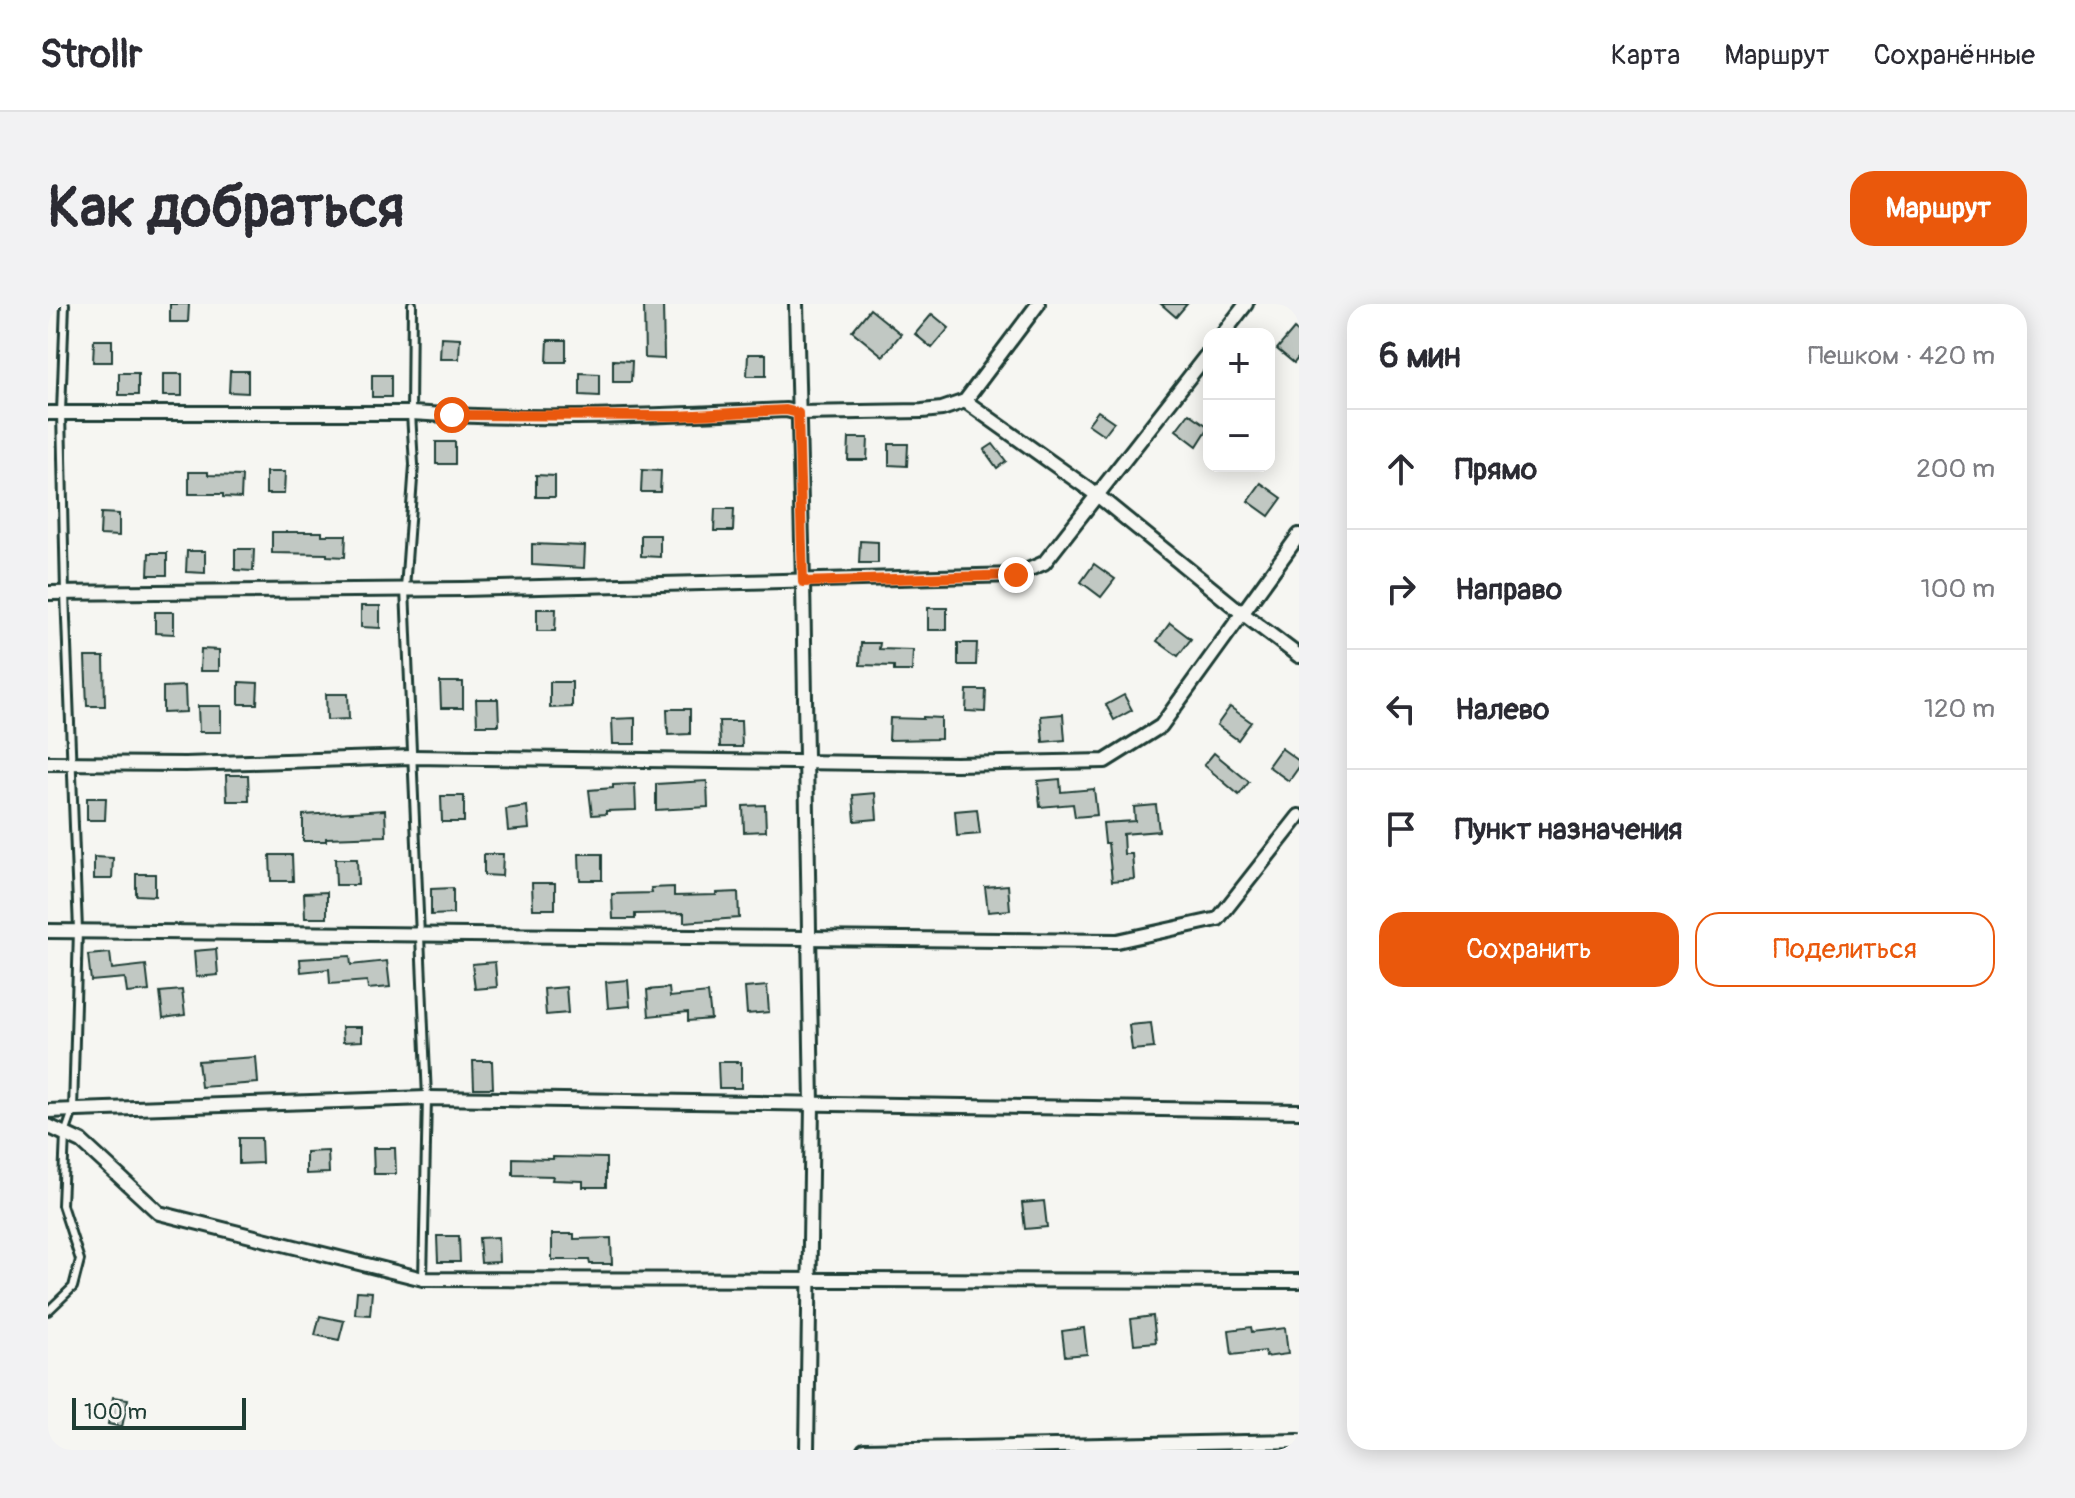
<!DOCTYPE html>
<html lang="ru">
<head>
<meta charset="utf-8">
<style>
  body { margin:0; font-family:Pangolin,sans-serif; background:#f2f2f3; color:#2b2b33 }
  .controls { position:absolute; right:24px; top:24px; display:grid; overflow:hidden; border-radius:16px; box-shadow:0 4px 20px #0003 }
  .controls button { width:72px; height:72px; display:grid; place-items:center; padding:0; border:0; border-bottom:2px solid #e1e1e2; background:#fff; color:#2b2b33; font:40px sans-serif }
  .scale { position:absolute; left:24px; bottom:20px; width:174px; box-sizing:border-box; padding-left:8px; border:4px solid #1f3d34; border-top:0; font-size:22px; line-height:28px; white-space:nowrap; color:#1f3d34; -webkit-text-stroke:6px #f6f6f2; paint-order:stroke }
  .stop { position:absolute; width:24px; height:24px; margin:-18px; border:6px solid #ea580c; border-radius:50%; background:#fff }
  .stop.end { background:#ea580c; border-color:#fff; box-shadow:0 2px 8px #0008 }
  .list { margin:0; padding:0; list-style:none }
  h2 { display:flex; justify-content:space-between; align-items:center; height:104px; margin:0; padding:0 32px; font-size:34px }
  h2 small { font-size:26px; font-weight:400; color:#7c7c81 }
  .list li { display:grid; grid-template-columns:52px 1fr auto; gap:24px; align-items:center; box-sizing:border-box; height:120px; padding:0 32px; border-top:2px solid #e1e1e2 }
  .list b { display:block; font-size:30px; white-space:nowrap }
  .list em { font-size:26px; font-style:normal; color:#7c7c81 }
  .actions { display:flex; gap:16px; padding:24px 32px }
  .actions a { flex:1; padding:18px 0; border:2px solid #ea580c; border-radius:24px; text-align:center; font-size:28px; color:#ea580c }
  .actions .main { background:#ea580c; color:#fff }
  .icon { flex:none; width:44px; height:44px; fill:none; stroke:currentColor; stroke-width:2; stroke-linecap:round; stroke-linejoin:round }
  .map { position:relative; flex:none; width:1251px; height:1146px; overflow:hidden; border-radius:24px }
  header { display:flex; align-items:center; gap:48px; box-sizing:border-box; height:112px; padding:0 40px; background:#fff; border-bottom:2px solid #e1e1e2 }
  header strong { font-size:38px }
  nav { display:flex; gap:44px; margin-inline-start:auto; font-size:28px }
  .intro { display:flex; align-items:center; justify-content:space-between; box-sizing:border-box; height:192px; padding:0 48px }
  h1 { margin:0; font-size:56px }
  .button { padding:20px 36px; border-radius:24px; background:#ea580c; color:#fff; font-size:28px; font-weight:700 }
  main { display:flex; gap:48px; padding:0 48px }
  aside { flex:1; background:#fff; border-radius:24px; box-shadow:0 4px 20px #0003 }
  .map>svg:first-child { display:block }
  .building { fill:#c1c8c3; stroke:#1f3d34; stroke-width:2 }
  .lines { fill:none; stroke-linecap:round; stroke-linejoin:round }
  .lane-casing { stroke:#1f3d34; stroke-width:12 }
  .street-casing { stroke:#1f3d34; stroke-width:18 }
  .lane { stroke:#f6f6f2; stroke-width:6 }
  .street { stroke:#f6f6f2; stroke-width:12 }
  .route { stroke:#ea580c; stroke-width:10 }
</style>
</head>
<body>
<header>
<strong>Strollr</strong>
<nav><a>Карта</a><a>Маршрут</a><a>Сохранённые</a></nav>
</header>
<div class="intro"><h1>Как добраться</h1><a class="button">Маршрут</a></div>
<main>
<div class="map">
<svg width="1251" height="1146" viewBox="0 0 1251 1146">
  <rect width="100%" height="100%" fill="#f6f6f2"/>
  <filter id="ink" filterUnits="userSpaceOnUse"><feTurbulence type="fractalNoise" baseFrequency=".0125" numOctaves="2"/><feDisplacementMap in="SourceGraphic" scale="16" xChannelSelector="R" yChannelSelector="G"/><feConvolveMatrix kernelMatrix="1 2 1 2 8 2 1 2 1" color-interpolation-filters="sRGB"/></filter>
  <g filter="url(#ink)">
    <g class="building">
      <path d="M122,0H141L140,18H122Z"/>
      <path d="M596,0H615L616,55L597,54Z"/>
      <path d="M1113,0H1139L1128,13Z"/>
      <path d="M822,5L853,30L835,52L804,27Z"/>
      <path d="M884,10L901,24L884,44L867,30Z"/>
      <path d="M1246,25L1251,29V53L1246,59L1229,45Z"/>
      <path d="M393,33L412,34L411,55H392Z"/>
      <path d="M46,36H64V58H45Z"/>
      <path d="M500,36H518V58H499Z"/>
      <path d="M700,50H718V72H699Z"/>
      <path d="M565,56L584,57L583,78H565Z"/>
      <path d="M182,67H200V89L181,88Z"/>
      <rect x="71" y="69" width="19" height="22"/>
      <path d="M532,69L551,70V92L532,91Z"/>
      <rect x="115" y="70" width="19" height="22"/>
      <rect x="324" y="71" width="19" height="22"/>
      <path d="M1050,107L1066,118L1056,131L1040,120Z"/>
      <path d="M1141,109L1161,123L1149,142L1128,126Z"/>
      <path d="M801,134H820L819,156H800Z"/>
      <rect x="388" y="138" width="19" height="22"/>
      <path d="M841,140H860L859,162L841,161Z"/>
      <path d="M945,140L958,157L949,164L936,146Z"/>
      <path d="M594,166L613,167L612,188H593Z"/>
      <path d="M141,168H160V171L194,172L193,194L175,193V190H141Z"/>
      <path d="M218,168H237L236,190H218Z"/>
      <path d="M488,171L507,172V193H488Z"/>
      <path d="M1213,179L1234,194L1221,212L1200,197Z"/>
      <path d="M667,205H686L685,227H666Z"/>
      <path d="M53,209L71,210V232L52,231Z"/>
      <path d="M224,228H274V231H298L297,253L279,252V250L224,249Z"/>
      <path d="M593,231H612V253L593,252Z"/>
      <path d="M812,237L830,238V259H811Z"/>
      <path d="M484,240L537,242L536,264L484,261Z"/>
      <path d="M187,245H206L205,267L187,266Z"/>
      <path d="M139,247H157V269L138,268Z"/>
      <path d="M101,249H119V271H100Z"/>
      <path d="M1046,260L1067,275L1053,293L1033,278Z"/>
      <path d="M313,302H332V324L313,323Z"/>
      <rect x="880" y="304" width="19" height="22"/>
      <path d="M489,305H508L507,327H489Z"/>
      <path d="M107,308H126V330L107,329Z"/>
      <path d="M1122,319L1143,335L1130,352L1109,337Z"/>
      <path d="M813,339H832L831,345L865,346L864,367H846V362L812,361Z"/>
      <path d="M910,339H929L928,361H910Z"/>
      <path d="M153,345L171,346V367H152Z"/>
      <path d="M37,353H56L57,402H39Z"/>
      <path d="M191,378L210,379L209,400H191Z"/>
      <path d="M392,378H415V404H393Z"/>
      <path d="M502,378H524V403L502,404Z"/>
      <path d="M137,382L138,408L115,409V383Z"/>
      <path d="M919,386H938L937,408L918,407Z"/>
      <path d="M278,390H300L301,415L279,416Z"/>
      <path d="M1076,391L1084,406L1066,416L1058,401Z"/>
      <path d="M428,395H450L451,421H429Z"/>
      <path d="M150,402H173V428H151Z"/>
      <path d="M1182,403L1203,418L1190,436L1169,421Z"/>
      <path d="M619,405H642V430L620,431Z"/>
      <path d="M1015,410L1017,436L995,438L993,412Z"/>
      <path d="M875,413L893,414V435L841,436L842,414L875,415Z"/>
      <path d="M587,414V440H565L564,415Z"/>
      <path d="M671,417H693L694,443H672Z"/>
      <path d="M1233,444L1251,457V463L1241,477L1220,462Z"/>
      <path d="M1166,449L1201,478L1191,491L1156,461Z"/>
      <path d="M178,471H200L201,497H179Z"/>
      <path d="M1012,475L1013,488L1046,485L1049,511L1027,513L1025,500L992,503L990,477Z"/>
      <path d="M659,477L660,503L608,506V480Z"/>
      <path d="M587,480L588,506L558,507V510L544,511L541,486L565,484V481Z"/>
      <path d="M827,489L829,515L807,517L805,491Z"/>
      <path d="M393,492H416V518H394Z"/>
      <path d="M39,494H58L57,516H39Z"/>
      <path d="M717,501L718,527L696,528L695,502Z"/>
      <path d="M1108,501L1111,527L1075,530L1076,550H1084L1086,575L1064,577L1060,539H1057L1055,519L1087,517L1086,503Z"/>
      <path d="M479,502L481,525L460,527L458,505Z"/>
      <path d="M929,505L932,530L909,532L907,507Z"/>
      <path d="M337,506L338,532L278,534V537H255V511Z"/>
      <path d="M436,550H455L454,572L436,571Z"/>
      <path d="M531,550H554V576H532Z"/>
      <path d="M222,551H244L245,577H223Z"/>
      <path d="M46,553L65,554L64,575H46Z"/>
      <path d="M287,555H309L310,581H288Z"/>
      <path d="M88,570H107V592L88,591Z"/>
      <path d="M484,579H507V605H485Z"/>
      <path d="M960,581L962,606L940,608L937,583Z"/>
      <path d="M626,583V592L668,591V589L690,588L691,614L636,618V609L587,610V615H565L564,590L604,589L603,584Z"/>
      <path d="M405,584V610L383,611V585Z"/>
      <path d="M279,588V614H257L256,589Z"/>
      <path d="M168,645L170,671L148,673L146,647Z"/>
      <path d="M62,649L64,665L98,661L101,687L79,689L77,674L43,677L40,651Z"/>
      <path d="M302,652L303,661L339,657L342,683L320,685L319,677L282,680L281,665L253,668L252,655Z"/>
      <path d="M447,658L449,683L427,685L424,660Z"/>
      <path d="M580,676L582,702L560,704L558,678Z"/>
      <path d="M719,682L721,708L699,710L697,684Z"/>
      <path d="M518,683L520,709L498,711L496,685Z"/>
      <path d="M621,684L622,693L660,689L663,715L640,717V708L601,712L599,686Z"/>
      <path d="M134,686L137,711L115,714L112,688Z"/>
      <path d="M1103,719L1106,744L1084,746L1081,721Z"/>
      <path d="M294,723H314V737L295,738Z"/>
      <path d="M208,753L210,779L153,783L150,757Z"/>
      <path d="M425,757H444L445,784H426Z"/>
      <path d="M670,758H693V784H671Z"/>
      <path d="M191,834H213L214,859L191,860Z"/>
      <path d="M325,844H347L348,870H326Z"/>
      <path d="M280,847L281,869L258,870V848Z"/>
      <path d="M505,853L558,854V883H535V877L504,876L505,872L465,871V854L505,855Z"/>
      <path d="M996,897L999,923L977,925L974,899Z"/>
      <path d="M504,930H526V935L563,934L564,960H542L541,956H504Z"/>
      <path d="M389,932H411L412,958H390Z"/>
      <path d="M450,933L451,958L433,959L431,934Z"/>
      <path d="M309,987L324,988L322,1011L307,1010Z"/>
      <path d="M272,1012L296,1017L291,1036L267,1031Z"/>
      <path d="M1105,1012L1108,1038L1086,1040L1083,1015Z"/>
      <path d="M1203,1023L1204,1028L1237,1024L1240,1050L1218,1053L1217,1047L1184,1051L1181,1026Z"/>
      <path d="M1036,1024L1039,1050L1017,1052L1014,1027Z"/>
      <path d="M65,1093L80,1095L74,1123L60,1120Z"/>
    </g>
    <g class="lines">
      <g class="lane-casing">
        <g id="lane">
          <path d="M364,0L363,109L366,161L357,285L379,794L375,975"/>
          <path d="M0,1007L25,983L32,956L14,901L17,830L25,807L30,626L17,289L13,108L17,0"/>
        </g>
      </g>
      <g class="street-casing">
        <g id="street">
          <path d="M748,0L755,278L764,800L759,1146"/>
          <path d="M1175,30L1198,0"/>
          <path d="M917,97L1049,191L1194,309L1251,352"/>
          <path d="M0,109H363C488,117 613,112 738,106L750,109L874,107L894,105L917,97L990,0"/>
          <path d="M0,289L415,285L968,271L996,259L1161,48"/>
          <path d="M0,459L137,460L364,453L908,460L1057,457L1113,422L1251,231"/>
          <path d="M0,627L1069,637L1170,615L1251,512"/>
          <path d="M0,807L379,794L1251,807"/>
          <path d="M0,822L34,838L111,909L375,975L1251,977"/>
          <path d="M816,1146L1251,1137"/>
        </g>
      </g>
      <use href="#lane" class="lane"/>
      <use href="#street" class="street"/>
    </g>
  </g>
  <g class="lines" filter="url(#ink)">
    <path class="route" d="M404,111L629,112L738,106L750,109L755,278L968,271"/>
  </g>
</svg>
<div class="controls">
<button>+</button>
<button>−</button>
</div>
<div class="scale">100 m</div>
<div class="stop" style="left:404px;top:111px"></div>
<div class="stop end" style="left:968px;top:271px"></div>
</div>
<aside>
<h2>6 мин<small>Пешком · 420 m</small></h2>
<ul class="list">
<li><svg class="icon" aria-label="ahead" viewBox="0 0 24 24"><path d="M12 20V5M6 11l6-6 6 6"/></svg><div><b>Прямо</b></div><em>200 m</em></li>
<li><svg class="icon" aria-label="right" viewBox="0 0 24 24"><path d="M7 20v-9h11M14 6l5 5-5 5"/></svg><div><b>Направо</b></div><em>100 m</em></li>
<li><svg class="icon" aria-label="left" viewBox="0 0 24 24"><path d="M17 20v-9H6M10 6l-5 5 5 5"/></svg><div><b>Налево</b></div><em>120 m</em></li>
<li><svg class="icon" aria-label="arrive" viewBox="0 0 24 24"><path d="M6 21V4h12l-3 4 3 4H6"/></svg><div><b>Пункт назначения</b></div></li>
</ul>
<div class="actions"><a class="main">Сохранить</a><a>Поделиться</a></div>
</aside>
</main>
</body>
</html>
